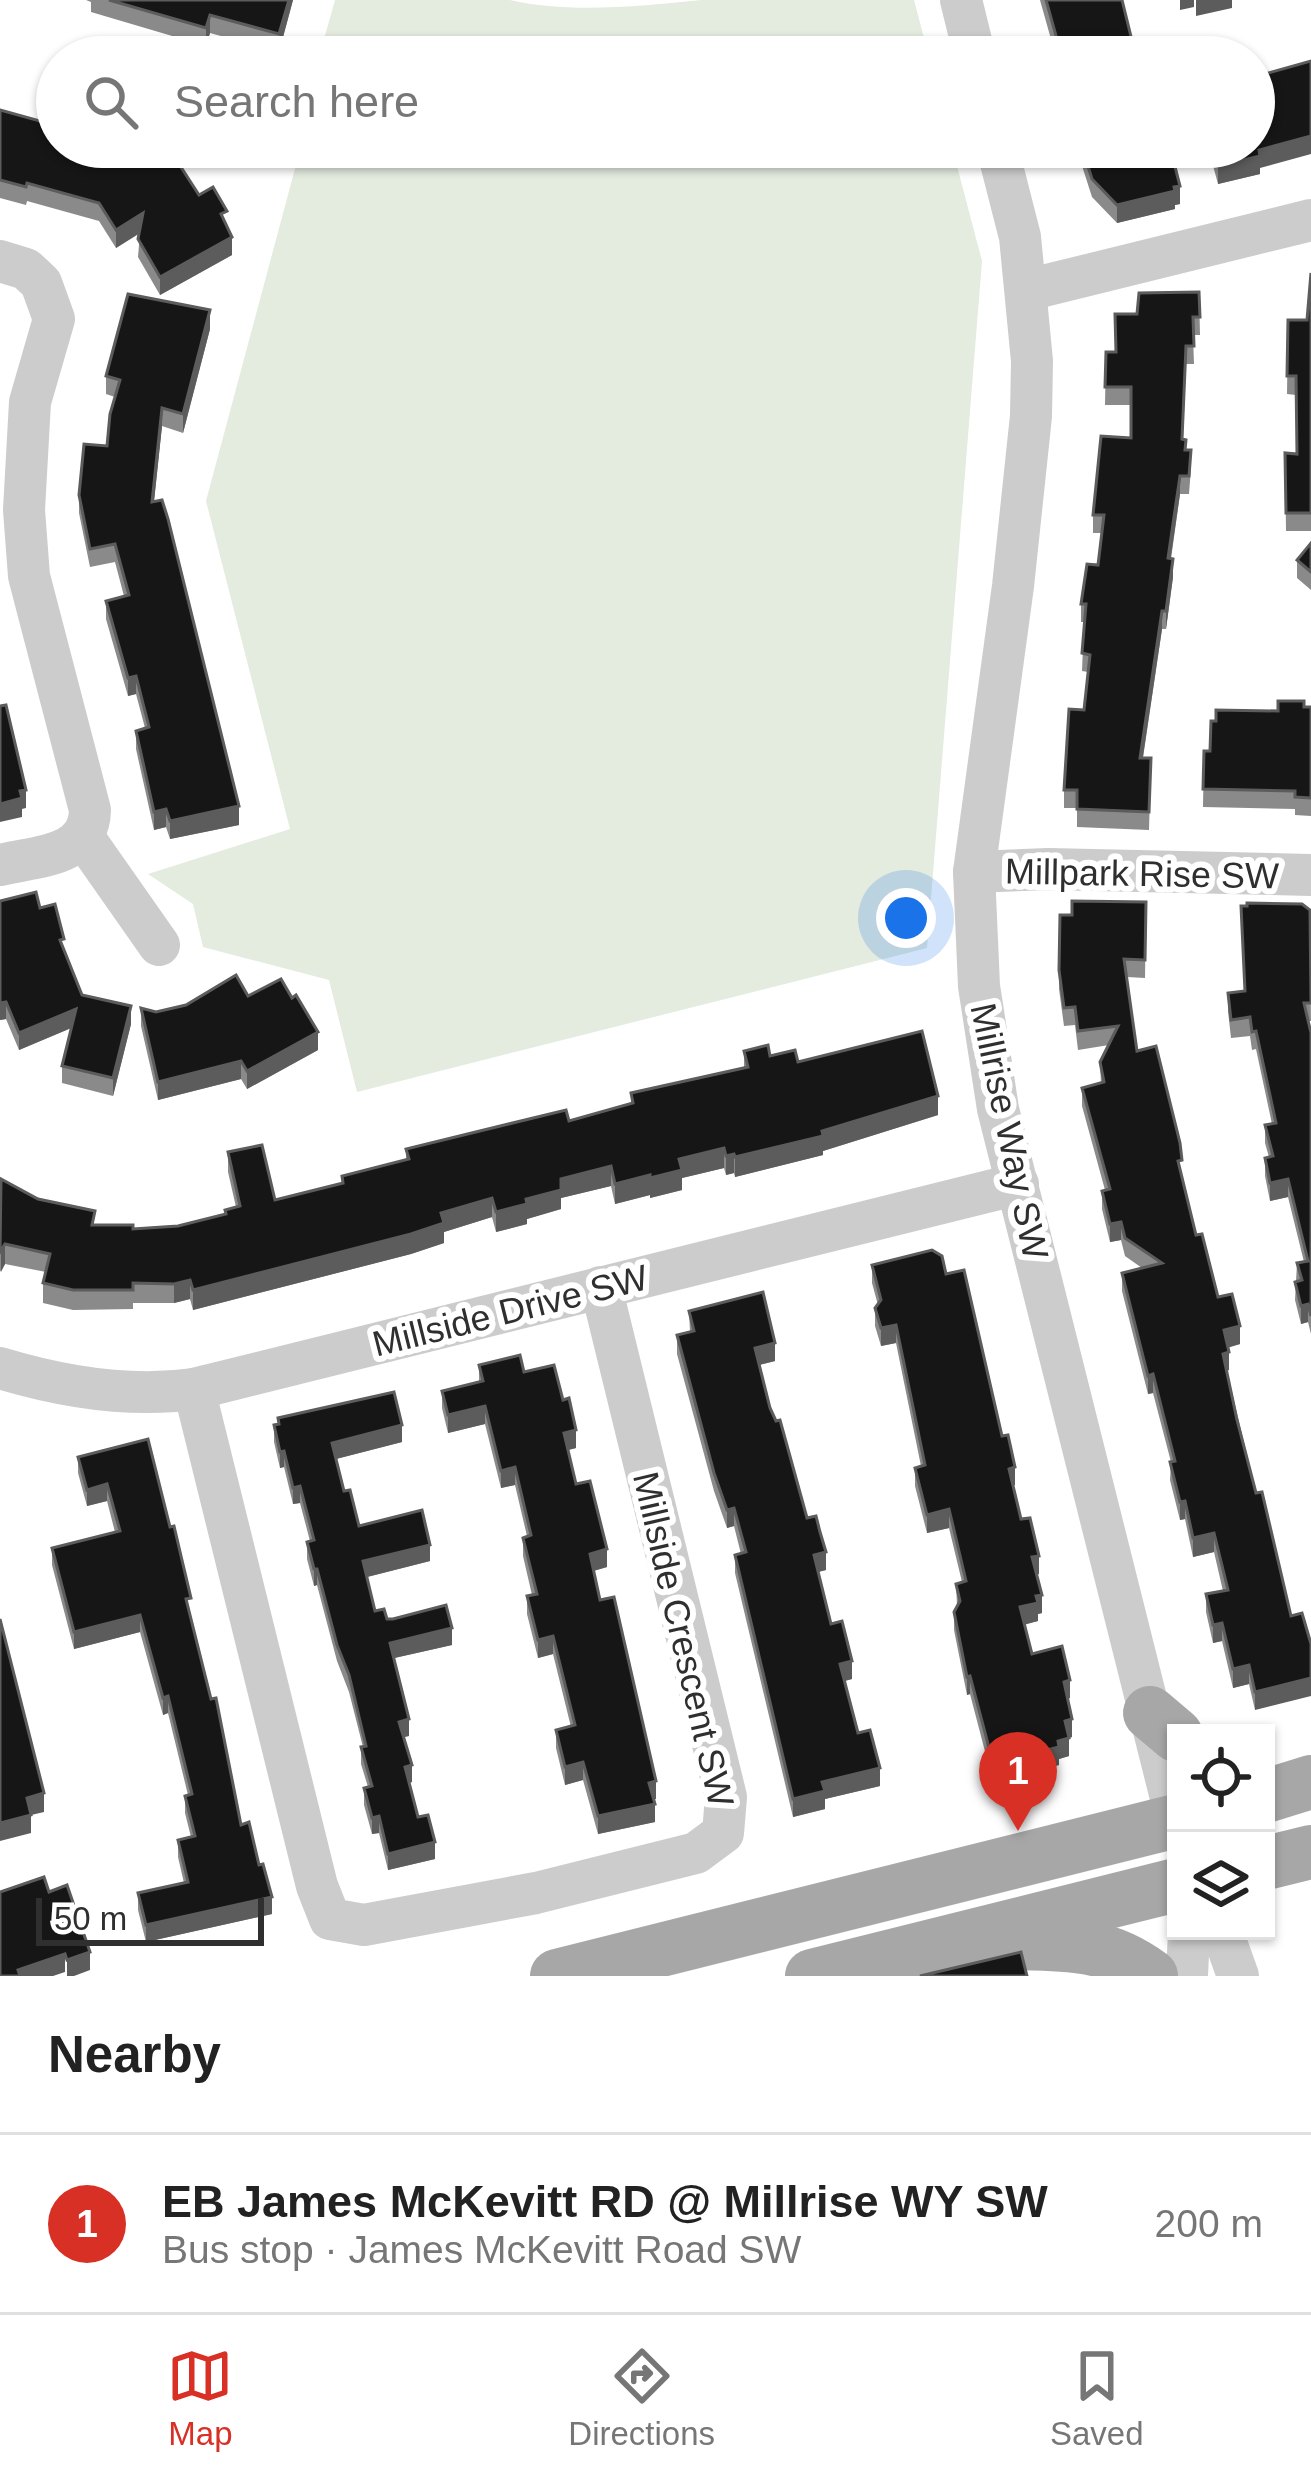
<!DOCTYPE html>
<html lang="en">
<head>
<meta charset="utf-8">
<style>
  body { margin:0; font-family:Helvetica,sans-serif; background:#f6f6f6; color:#222 }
  .controls { position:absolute; right:36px; bottom:36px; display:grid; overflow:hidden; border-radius:0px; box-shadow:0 3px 9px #0004 }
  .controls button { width:108px; height:108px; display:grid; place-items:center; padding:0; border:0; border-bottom:3px solid #e0e0e0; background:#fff; color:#222; font:60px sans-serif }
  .scale { position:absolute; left:36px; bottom:30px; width:228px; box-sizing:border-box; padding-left:12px; border:6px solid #2f2f2f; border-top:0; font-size:33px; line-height:42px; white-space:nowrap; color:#2f2f2f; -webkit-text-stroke:9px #fff; paint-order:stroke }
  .you { position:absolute; left:906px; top:918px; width:42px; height:42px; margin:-30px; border:9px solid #fff; border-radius:50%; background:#1a73e8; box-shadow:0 0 0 18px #1a73e833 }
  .badge { display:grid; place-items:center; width:78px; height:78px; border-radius:50%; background:#d93025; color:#fff; font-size:39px; font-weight:700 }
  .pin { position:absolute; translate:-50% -99px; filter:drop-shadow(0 3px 6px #0008) }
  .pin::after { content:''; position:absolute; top:63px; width:42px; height:36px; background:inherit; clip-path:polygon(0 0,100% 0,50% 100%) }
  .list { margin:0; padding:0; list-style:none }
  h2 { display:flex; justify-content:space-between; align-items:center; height:156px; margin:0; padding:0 48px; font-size:51px }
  h2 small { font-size:39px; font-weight:400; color:#767676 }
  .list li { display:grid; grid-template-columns:78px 1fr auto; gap:36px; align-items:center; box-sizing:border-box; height:180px; padding:0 48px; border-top:3px solid #e0e0e0 }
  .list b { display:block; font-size:45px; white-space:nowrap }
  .list p { margin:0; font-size:39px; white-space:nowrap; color:#767676 }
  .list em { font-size:39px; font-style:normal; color:#767676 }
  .icon { flex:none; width:66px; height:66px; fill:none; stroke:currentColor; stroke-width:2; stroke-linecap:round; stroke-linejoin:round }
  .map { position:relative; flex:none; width:1311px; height:1976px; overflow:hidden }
  .search { position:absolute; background:#fff; box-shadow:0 3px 9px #0004; left:36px; right:36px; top:36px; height:132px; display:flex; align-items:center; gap:30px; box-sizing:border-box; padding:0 42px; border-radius:66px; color:#767676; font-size:45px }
  .sheet { height:336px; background:#fff }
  nav { display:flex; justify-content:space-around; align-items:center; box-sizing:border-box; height:168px; border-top:3px solid #e0e0e0; background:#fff; font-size:33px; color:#767676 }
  nav a { display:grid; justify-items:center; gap:6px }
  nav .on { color:#d93025 }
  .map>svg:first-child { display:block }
  .green { fill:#e4ebdf }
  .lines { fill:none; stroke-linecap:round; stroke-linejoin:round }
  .minor { stroke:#ccc; stroke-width:42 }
  .major { stroke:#a7a7a7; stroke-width:54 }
  .wall { fill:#8a8a8a }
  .shaded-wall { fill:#5c5c5c }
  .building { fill:#161616; stroke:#5c5c5c; stroke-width:3 }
  .labels { text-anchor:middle; stroke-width:12; stroke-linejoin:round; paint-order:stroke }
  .street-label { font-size:36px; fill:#2f2f2f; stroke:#fff }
</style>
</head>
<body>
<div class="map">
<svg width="1311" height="1976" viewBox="0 0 1311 1976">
  <rect width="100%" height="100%" fill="#fff"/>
  <g class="green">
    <path d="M335,0H510C571,14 640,6 702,0C772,0 844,0 914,0L929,57H319Z"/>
    <path d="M292,147H952L982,261L927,948L357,1092L329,980L203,947L193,904L148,874L290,829L206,501L300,150Z"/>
  </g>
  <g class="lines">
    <g class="minor">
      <path d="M961,0L975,57"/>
      <path d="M997,147L1020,237L1032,361L1031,416L1013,586L974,872L979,986L998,1109L1176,1818"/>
      <path d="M0,261L26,269L41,283L54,319L30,402L24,510L29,576L90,810C89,857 37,856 0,865"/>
      <path d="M1027,290L1311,220"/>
      <path d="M84,838L159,945"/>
      <path d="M974,872L1048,869L1311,875"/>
      <path d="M0,1368C63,1387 129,1398 194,1389L1018,1184"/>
      <path d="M194,1389L317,1886L330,1919L364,1925L536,1893L696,1853L723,1833L726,1797L601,1287"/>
      <path d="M1222,1931L1238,1976"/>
      <path d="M1187,1976L1189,1931"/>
    </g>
    <g class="major">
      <path d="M1150,1713L1176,1735"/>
      <path d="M1266,1796L1311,1782"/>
      <path d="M1266,1863L1311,1852"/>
      <path d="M1011,1943C1067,1944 1105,1942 1151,1976"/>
      <path d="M557,1976L1176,1821"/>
      <path d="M812,1976L1176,1885"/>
    </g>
  </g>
  <g class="wall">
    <path d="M86,0H293L279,52L210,33L206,46L91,12V2Z"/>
    <path d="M1040,0H1122L1136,57H1056Z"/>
    <path d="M0,110L199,195L227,226L232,255L160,295L138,257L140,233L116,248L99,221L27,201L26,205L0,198Z"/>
    <path d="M1076,147H1163L1180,204L1175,205V209L1117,223L1092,197Z"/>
    <path d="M1208,147H1254L1260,174L1218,184Z"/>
    <path d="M1311,273V531H1286L1285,453L1297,454L1296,395L1287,394L1288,320H1307Z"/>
    <path d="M1199,292L1200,335H1193L1194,364H1186L1183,439L1191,468L1189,494H1180L1171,559L1173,577L1166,629H1162L1143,758H1151L1149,830L1077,827V808H1064V790L1084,710L1088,672L1082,671L1084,622H1081V604L1098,565L1102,533H1093V515L1131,438V405H1105L1106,352H1116L1137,314Z"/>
    <path d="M210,329L183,433L162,426L154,502L239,825L170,839L166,827L154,830L136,749V731L145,728L136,694L128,696L106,619V601L124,596L115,562L90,567L79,513V495L107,446L115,397L106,394V376Z"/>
    <path d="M1311,543V590L1297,578V560Z"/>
    <path d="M1304,707H1311V816L1295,815V809L1203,807L1204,751H1210L1278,711Z"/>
    <path d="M0,901L40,908L64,949L82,995L131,1024L113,1096L62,1083V1066L71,1028L19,1050L6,1019L0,1020Z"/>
    <path d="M1146,902L1145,978L1127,977L1137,1051L1182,1178L1196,1235L1218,1297L1240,1344L1228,1347L1229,1370L1227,1371L1256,1493L1255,1710L1249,1684L1233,1688L1222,1641L1213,1643L1206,1612V1594L1223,1591L1214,1552L1193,1557L1185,1519L1180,1520L1170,1480L1171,1462L1153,1393L1148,1394L1122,1291V1273L1142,1268L1125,1256L1121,1240L1110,1242L1102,1209V1191L1105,1190L1082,1106V1088L1101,1083L1100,1062L1109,1045L1078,1050L1075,1025L1064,1026L1059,989L1060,915H1072Z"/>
    <path d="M1310,928L1311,1021H1308L1311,1033V1334L1308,1322L1301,1324L1295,1300L1297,1263L1304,1262L1288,1197L1270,1201L1265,1176V1158L1269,1157L1265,1143V1125L1272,1124L1256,1049L1252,1050L1250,1036L1231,1038L1228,1011V993L1244,991Z"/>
    <path d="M248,996L318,1050L247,1089L241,1079L158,1100L141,1026V1008L156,1012Z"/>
    <path d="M744,1051L798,1062L938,1115L823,1151V1155L735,1177L734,1173L726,1175L724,1168L682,1178V1190L650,1198V1195L615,1204L611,1186L561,1198V1209L527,1219V1224L496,1232L492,1217L444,1232V1243L411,1254L193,1310L190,1299L174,1303H133V1309L73,1310L43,1303V1283L46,1272L5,1264L0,1272V1180L95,1225L133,1229L178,1226L225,1214V1210L236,1207L228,1172V1152L275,1200L342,1183V1176L406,1160V1149L569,1121L631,1104V1093L744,1067Z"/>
    <path d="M872,1265L946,1274L1002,1436L1015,1485L1013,1486L1021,1519L1039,1574L1037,1575L1042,1613L1038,1614V1621L1024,1624L1032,1654L1070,1698L1068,1699L1072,1737L1069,1738V1756L1059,1759V1765L993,1782L970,1694L967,1695L954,1630V1612L957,1606L956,1584L962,1582L949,1528L927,1533L915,1486V1468L921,1466L896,1343L881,1346L875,1326V1308L878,1305L872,1283Z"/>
    <path d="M689,1311L775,1361L759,1365L770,1408L826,1570L818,1572L831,1624L852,1679L845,1681L858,1733L880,1786L825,1799V1809L793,1817L735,1573V1555L741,1554L734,1526L727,1528L714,1491L677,1354V1335L690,1332Z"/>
    <path d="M479,1365L524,1372L576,1448L568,1450L576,1484L607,1567L593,1571L656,1799H654L655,1822L598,1834L583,1780L565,1785L556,1748V1730L571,1727L553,1654L538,1658L527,1614V1596L532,1595L523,1556V1538L527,1536L515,1485L501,1488L485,1424L448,1433L442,1408V1391L479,1382Z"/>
    <path d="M278,1418L402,1442L336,1459L344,1491L359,1526L430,1561L367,1577L375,1611L387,1619L452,1645L394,1658L409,1736L404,1737L412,1782L409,1783L418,1817L435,1859L388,1870L379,1833L372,1834L364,1805V1788L368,1787L361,1764V1747H363L349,1692L337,1661L317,1585L314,1586L307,1559V1542L310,1541L300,1503L293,1504L284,1467L280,1468L274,1442V1425L278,1424Z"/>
    <path d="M148,1439L241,1825L259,1865L272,1914L146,1942L138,1910V1893L184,1883L178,1857V1840L191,1837L185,1813V1796L188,1795L168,1713L163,1715L140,1632L74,1649L52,1565V1548L115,1532L107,1501L87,1506L78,1473V1457Z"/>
  </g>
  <g class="shaded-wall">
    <path d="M289,0H293L279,52V34Z"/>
    <path d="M1180,0H1194V7L1180,10Z"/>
    <path d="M1196,0H1232V8L1196,16Z"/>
    <path d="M210,15V33L206,46V28Z"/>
    <path d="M1311,136V154L1260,168V174L1218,184V166L1259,150Z"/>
    <path d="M1180,186V204L1175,205V209L1117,223V205Z"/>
    <path d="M143,213V231L116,248V230Z"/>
    <path d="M232,237V255L160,295V277Z"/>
    <path d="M210,310V329L183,433V414Z"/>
    <path d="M162,408V426L152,520V502Z"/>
    <path d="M1180,476V494L1168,576V558Z"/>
    <path d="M1173,559V577L1166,629V611Z"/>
    <path d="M1162,611V629L1140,776V758Z"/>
    <path d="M136,676V694L128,696V678Z"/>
    <path d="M26,790V808L22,809V817L0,822V804Z"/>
    <path d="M239,806V825L170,839V821Z"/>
    <path d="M166,809V827L154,830V812Z"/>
    <path d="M6,1002V1019L0,1020V1003Z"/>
    <path d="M131,1006V1024L113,1096V1078Z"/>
    <path d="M76,1009V1026L19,1050V1033Z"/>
    <path d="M318,1032V1050L247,1089V1071Z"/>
    <path d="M241,1061V1079L158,1100V1082Z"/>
    <path d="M938,1096V1115L823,1151V1155L735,1177V1157Z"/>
    <path d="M724,1148V1168L682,1178V1190L650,1198V1178L679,1159Z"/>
    <path d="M734,1154V1173L726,1175V1156Z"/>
    <path d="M611,1166V1186L561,1198V1209L527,1219V1224L496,1232V1212L561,1179Z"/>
    <path d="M650,1175V1195L615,1204V1184Z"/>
    <path d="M1288,1179V1197L1270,1201V1183Z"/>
    <path d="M492,1198V1217L444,1232V1243L411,1254L193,1310V1290Z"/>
    <path d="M1121,1222V1240L1110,1242V1224Z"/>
    <path d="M5,1244V1264L1,1272V1253Z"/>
    <path d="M190,1280V1299L174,1303V1284Z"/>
    <path d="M1308,1304V1322L1301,1324V1306Z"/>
    <path d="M896,1325V1343L881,1346V1328Z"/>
    <path d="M1240,1326V1344L1224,1349V1330Z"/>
    <path d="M775,1343V1361L755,1366V1348Z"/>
    <path d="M1229,1352V1370L1223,1372V1354Z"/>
    <path d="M1153,1374V1393L1148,1394V1376Z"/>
    <path d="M485,1406V1424L448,1433V1415Z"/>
    <path d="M402,1425V1442L332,1460V1443Z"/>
    <path d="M576,1430V1448L564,1451V1433Z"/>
    <path d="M284,1451V1467L280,1468V1452Z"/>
    <path d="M515,1467V1485L501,1488V1471Z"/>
    <path d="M1015,1467V1485L1009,1487V1469Z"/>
    <path d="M107,1484V1501L87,1506V1490Z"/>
    <path d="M300,1486V1503L293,1504V1488Z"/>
    <path d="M1185,1501V1519L1180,1520V1502Z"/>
    <path d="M734,1508V1526L727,1528V1510Z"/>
    <path d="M949,1509V1528L927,1533V1515Z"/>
    <path d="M1214,1533V1552L1193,1557V1538Z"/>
    <path d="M430,1545V1561L363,1578V1561Z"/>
    <path d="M607,1549V1567L590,1572V1554Z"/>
    <path d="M826,1552V1570L814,1573V1555Z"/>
    <path d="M1039,1556V1574L1032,1575V1557Z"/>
    <path d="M314,1569H317V1585L314,1586Z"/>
    <path d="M1042,1595V1613L1038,1614V1621L1020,1626V1607Z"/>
    <path d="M140,1615V1632L74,1649V1632Z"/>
    <path d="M1222,1623V1641L1213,1643V1625Z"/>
    <path d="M452,1628V1645L390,1659V1643Z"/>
    <path d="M553,1636V1654L538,1658V1640Z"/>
    <path d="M852,1661V1679L840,1682V1664Z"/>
    <path d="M1249,1665V1684L1233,1688V1669Z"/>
    <path d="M970,1676V1694L967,1695V1677Z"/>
    <path d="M1311,1678V1696L1255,1710V1692Z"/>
    <path d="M1070,1680V1698L1064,1700V1682Z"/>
    <path d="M168,1696V1713L163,1715V1698Z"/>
    <path d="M409,1719V1736L399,1738V1722Z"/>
    <path d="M1072,1719V1737L1065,1739V1721Z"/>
    <path d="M1069,1738V1756L1059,1759V1765L993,1782V1763Z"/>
    <path d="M583,1762V1780L565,1785V1767Z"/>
    <path d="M412,1765V1782L405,1784V1767Z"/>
    <path d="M880,1768V1786L825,1799V1809L793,1817V1799L822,1782Z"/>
    <path d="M656,1781V1799L649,1800V1783Z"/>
    <path d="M44,1793V1812L27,1816V1798Z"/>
    <path d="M655,1804V1822L598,1834V1816Z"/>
    <path d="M31,1815V1833L0,1841V1823Z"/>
    <path d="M379,1816V1833L372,1834V1818Z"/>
    <path d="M435,1842V1859L388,1870V1854Z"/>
    <path d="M272,1897V1914L146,1942V1925Z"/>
    <path d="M90,1952V1970L74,1976H67V1960Z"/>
    <path d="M65,1954V1972L53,1976H18V1970Z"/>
  </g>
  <g class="building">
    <path d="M109,0H289L279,34L210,15L206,28Z"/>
    <path d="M1046,0H1122L1136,57H1070L1066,41L1058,43Z"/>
    <path d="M1311,61V136L1259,150L1260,156L1218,166L1213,147H1254V77Z"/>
    <path d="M0,110L54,125L57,115V147H168L199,195L213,187L227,211L221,214L232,237L160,277L138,239L143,213L116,230L99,203L27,183L26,187L0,180Z"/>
    <path d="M1082,147H1163L1167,160L1173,159L1180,186L1174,187L1175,191L1117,205L1092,179Z"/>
    <path d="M1311,273V513H1286L1285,453L1297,454L1296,376H1287L1288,320H1307Z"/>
    <path d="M1199,292L1200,317H1193L1194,346H1186L1182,439L1186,440L1185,450H1191L1189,476H1180L1168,558L1173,559L1166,611H1162L1140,758H1151L1149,812L1077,809V790H1064L1069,709L1084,710L1090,655L1082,653L1086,604H1081L1087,564L1098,565L1104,515H1093L1101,436L1131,438V387H1105L1106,352H1116L1115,314H1137L1139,293Z"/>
    <path d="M128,294L210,310L183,414L162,408L152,502L162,500L168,519L239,806L170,821L166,809L154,812L136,731L149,727L136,676L128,678L106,601L129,595L115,544L90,549L79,495L84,444L107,446L110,414L120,380L106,376Z"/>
    <path d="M1311,543V572L1297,560Z"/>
    <path d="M1278,701H1304V707H1311V798L1295,797V791L1203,789L1204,751H1210L1211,721H1216V710L1278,711Z"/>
    <path d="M6,705L26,790L20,791L22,798L0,804V706Z"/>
    <path d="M36,892L40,908L55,904L64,939L60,940L82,995L131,1006L113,1078L62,1066L76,1009L19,1033L6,1002L0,1003V901Z"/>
    <path d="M1072,901L1146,902L1145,960L1124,959L1137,1051L1156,1046L1180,1143L1182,1160L1178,1161L1196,1235L1202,1234L1218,1297L1232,1294L1240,1326L1224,1330L1229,1352L1223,1354L1237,1420L1256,1493L1262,1492L1291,1616L1302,1613L1311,1644V1678L1255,1692L1249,1665L1233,1669L1222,1623L1213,1625L1206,1594L1228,1590L1214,1533L1193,1538L1185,1501L1180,1502L1170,1462L1175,1461L1153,1374L1148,1376L1122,1273L1162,1263L1125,1238L1121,1222L1110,1224L1102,1191L1110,1189L1082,1088L1104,1082L1100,1062L1118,1026L1078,1031L1075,1007L1064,1008L1059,970L1060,915H1072Z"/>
    <path d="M1247,903L1302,904L1310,910L1311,1003H1304L1311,1033V1316L1308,1304L1301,1306L1295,1282L1302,1280L1297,1263L1308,1261L1288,1179L1270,1183L1265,1158L1273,1156L1265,1125L1276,1123L1256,1031L1252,1032L1250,1017L1231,1020L1228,993L1245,991L1241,906H1247Z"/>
    <path d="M236,975L248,996L281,979L292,998L296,995L318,1032L247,1071L241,1061L158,1082L141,1008L156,1012L186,1005Z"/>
    <path d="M922,1031L938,1096L822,1131L823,1136L735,1157L734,1154L726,1156L724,1148L679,1159L682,1170L650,1178V1175L615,1184L611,1166L561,1179V1190L526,1199L527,1204L496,1212L492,1198L441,1213L444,1223L411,1234L193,1290L190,1280L174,1284L133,1283V1290H73L43,1283L50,1254L5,1244L0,1252L1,1179L38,1199L95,1211L92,1225H133V1229L178,1226L226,1214L225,1210L240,1206L228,1152L262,1145L275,1200L343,1183L342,1176L409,1159L406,1149L566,1110L569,1121L633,1103L631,1093L748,1067L744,1051L768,1045L770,1056L795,1050L798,1062Z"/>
    <path d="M932,1250L942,1256L946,1274L964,1270L1002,1436L1008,1435L1015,1467L1009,1469L1021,1519L1030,1518L1039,1556L1032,1557L1042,1595L1036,1596L1038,1603L1020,1607L1032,1654L1062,1646L1070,1680L1064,1682L1072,1719L1065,1721L1069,1738L1058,1741L1059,1747L993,1763L970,1676L967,1677L954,1612L960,1601L956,1584L966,1581L949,1509L927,1515L915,1468L925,1465L896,1325L881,1328L875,1308L881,1300L872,1265Z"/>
    <path d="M763,1292L775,1343L755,1348L770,1408L776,1421L780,1420L807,1518L816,1516L820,1532L826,1552L814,1555L831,1624L842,1621L852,1661L840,1664L858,1733L870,1730L880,1768L822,1782L825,1791L793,1799L735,1555L746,1552L734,1508L727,1510L714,1473L677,1335L694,1331L689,1311Z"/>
    <path d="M520,1355L524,1372L554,1365L563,1400L569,1398L576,1430L564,1433L576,1484L590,1481L607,1549L590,1554L600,1600L614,1597L656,1781L649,1783L655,1804L598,1816L583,1762L565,1767L556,1730L575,1725L553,1636L538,1640L527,1596L537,1594L523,1538L531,1535L515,1467L501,1471L485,1406L448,1415L442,1391L483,1381L479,1365Z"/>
    <path d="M394,1392L402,1425L332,1443L344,1491L350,1490L359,1526L422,1510L430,1545L363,1561L375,1611L384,1609L387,1619H393L446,1605L452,1628L390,1643L409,1719L399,1722L412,1765L405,1767L418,1817L428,1815L435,1842L388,1854L379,1816L372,1818L364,1788L372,1786L361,1747L366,1746L349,1675L337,1645L317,1569H314L307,1542L314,1540L300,1486L293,1488L284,1451L280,1452L274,1425L279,1424L278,1418Z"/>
    <path d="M148,1439L170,1527L174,1526L181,1556L191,1598L186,1599L211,1699L216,1698L241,1825L249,1822L259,1865L263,1864L272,1897L146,1925L138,1893L188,1882L178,1840L195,1836L185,1796L192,1794L168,1696L163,1698L140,1615L74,1632L52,1548L120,1531L107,1484L87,1490L78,1457Z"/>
    <path d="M0,1619L44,1793L27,1798L31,1815L0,1823Z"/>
    <path d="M44,1877L49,1892L67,1885L90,1952L67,1960L65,1954L18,1970L20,1976H0V1892Z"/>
    <path d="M1021,1952L1027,1976H920Z"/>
  </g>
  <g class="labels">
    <g class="street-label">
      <text transform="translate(1142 873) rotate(1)" y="13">Millpark Rise SW</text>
      <text transform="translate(1010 1131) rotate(78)" y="13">Millrise Way SW</text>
      <text transform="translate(510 1310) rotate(-14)" y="13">Millside Drive SW</text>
      <text transform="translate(684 1639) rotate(77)" y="13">Millside Crescent SW</text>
    </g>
  </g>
</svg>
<div class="controls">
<button><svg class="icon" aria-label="locate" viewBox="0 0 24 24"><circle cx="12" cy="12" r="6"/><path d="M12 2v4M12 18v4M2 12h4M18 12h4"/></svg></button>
<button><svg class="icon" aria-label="layers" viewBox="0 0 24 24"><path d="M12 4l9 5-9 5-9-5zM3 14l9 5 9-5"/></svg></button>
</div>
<div class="scale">50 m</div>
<div class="you"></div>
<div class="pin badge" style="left:1018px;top:1831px">1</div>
<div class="search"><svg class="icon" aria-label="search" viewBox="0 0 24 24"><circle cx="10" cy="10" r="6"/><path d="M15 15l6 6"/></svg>Search here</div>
</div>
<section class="sheet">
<h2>Nearby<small></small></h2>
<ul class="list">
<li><span class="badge">1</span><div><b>EB James McKevitt RD @ Millrise WY SW</b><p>Bus stop · James McKevitt Road SW</p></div><em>200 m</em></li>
</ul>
</section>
<nav>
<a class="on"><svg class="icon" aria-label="map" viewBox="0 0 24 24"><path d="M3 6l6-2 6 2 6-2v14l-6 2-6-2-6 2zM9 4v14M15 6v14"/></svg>Map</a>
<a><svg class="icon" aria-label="directions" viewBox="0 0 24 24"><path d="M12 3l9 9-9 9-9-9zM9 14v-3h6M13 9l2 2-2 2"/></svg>Directions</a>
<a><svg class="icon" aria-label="saved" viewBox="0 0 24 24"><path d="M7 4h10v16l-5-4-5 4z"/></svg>Saved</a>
</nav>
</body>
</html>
